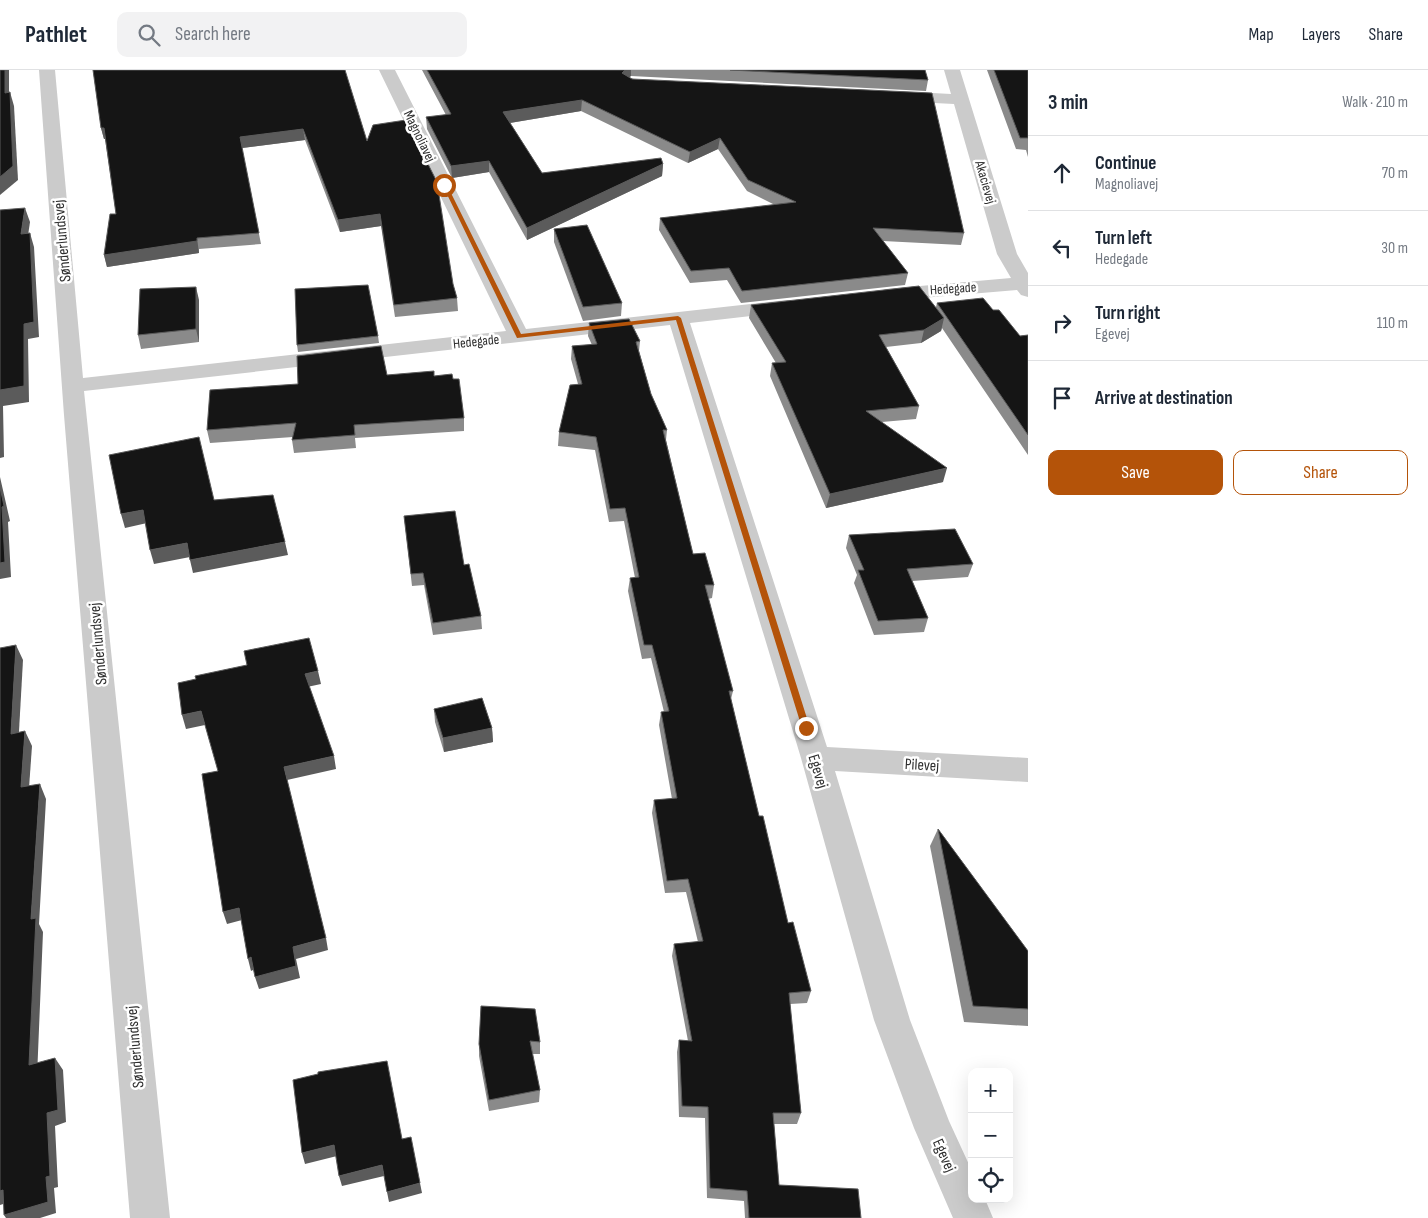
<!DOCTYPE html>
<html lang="en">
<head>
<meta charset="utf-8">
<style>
  body { margin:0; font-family:"Sofia Sans Condensed",sans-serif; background:#f2f2f3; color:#1f2937 }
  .controls { position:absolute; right:15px; bottom:15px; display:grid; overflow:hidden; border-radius:10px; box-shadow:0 5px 20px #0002 }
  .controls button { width:45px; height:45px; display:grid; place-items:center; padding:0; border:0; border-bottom:1px solid #e0e1e3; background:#fff; color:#1f2937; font:25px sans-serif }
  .stop { position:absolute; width:15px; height:15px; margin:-11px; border:4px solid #b45309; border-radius:50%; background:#fff }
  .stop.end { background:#b45309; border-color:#fff; box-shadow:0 1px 5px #0008 }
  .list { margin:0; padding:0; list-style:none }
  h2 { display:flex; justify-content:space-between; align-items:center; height:65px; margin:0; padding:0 20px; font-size:21px }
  h2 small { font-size:16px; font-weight:400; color:#747a83 }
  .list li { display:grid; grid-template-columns:32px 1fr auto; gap:15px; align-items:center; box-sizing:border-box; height:75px; padding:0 20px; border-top:1px solid #e0e1e3 }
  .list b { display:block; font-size:19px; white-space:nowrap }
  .list p { margin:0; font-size:16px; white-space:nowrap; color:#747a83 }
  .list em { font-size:16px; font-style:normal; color:#747a83 }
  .actions { display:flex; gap:10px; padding:15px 20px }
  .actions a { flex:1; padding:11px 0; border:1px solid #b45309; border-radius:10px; text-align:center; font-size:18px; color:#b45309 }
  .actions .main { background:#b45309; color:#fff }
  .icon { flex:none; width:28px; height:28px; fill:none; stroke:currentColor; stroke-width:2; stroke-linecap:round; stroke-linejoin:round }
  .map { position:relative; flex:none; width:1028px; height:1148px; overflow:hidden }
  header { display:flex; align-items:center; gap:30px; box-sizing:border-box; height:70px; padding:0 25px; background:#fff; border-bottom:1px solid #e0e1e3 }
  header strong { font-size:24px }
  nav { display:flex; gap:28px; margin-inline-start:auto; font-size:18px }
  .search { width:350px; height:45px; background:#f2f2f3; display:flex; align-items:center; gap:12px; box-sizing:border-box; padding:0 18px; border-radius:10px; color:#747a83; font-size:19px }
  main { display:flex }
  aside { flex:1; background:#fff }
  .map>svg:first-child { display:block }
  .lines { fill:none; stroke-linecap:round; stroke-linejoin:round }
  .minor { fill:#cbcbcb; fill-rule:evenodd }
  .wall { fill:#8a8a8a }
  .shaded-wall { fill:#5b5b5b }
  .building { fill:#151515; stroke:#5b5b5b }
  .route { fill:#b45309 }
  .labels { text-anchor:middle; stroke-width:5; stroke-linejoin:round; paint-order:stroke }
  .far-street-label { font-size:14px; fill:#2e2e2e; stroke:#fff }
  .street-label { font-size:16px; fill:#2e2e2e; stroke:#fff }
</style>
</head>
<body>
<header>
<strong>Pathlet</strong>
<div class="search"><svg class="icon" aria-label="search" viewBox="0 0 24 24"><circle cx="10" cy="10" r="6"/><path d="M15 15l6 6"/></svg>Search here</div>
<nav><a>Map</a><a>Layers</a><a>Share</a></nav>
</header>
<main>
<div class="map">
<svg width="1028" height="1148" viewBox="0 0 1028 1148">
  <rect width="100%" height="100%" fill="#fff"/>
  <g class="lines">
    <g class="minor">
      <path d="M39,0H55L83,308L506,261L379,0H395L526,259L787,230L794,232L797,236L794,240L787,242L690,253L827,677L1028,688V712L835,701L910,950L949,1051L972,1101V1129H985L993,1148H953L914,1058L874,950L801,688L670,255L84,321L170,1148H130L64,345Z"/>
      <path d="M944,0H960L1017,184L1028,203V227L1021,225L1017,220L886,231L879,229L876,225L879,221L886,219L1011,208L997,184L954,34L895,31L889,29L887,26L889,23L895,21L951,24Z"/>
    </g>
  </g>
  <g class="wall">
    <path d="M93,0L367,71L453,214L457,228L458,241L395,247L381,156L340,162L305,70L242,78L261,174L199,179V183L107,197L104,185L116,144L105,69H104L101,58Z"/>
    <path d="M422,0H925L928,10L926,21L631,6L629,7L964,163L961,175L883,171L908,203L905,215L741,233L727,210L690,213L659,160L660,148L775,135L747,121L718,79L688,93L581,41L510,53L542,103L663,94L662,106L527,170L489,102L452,108L427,59L426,47L446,45Z"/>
    <path d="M987,0H1028V87L1026,80L1016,79Z"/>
    <path d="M554,159L622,233L621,246L583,251L554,172Z"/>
    <path d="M199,230V272L141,279L138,265Z"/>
    <path d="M937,233L993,240L1020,266L1028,265V385L942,258L941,261L921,273L886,277L919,336L916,349L882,352L943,412L826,438L770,306L772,293H776L749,248L751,235L936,237Z"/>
    <path d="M589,253L640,271L639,281L651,324L667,360L666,370L693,484L714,515L712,528L708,529L733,621L731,629L759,746L788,853L811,921L807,933L790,934L801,1043L797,1054H774L779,1115L861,1148H745L744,1131L707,1128L705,1048L679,1047L677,982L679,970L688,971L672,886L674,874L698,872L686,822L665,823L652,743L654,730L672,729L659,655L661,642H664L651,588L642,589L628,521L630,508H635L624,451L609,452L595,380L558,376L559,362L578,314L571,289L572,276L592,275L588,266Z"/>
    <path d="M378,266L379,273L298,282L297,275Z"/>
    <path d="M387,305L434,306L453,309L464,348V361L355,368L356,378L294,383L292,370L293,367L210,373L207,360L298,314Z"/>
    <path d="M404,446L464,495L481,546L482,559L433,565L424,515L412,516Z"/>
    <path d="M849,465L973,494L968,507L912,511L928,548L924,562L874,565L854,513L857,505L846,478Z"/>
    <path d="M434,639L492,658L493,672L444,682L435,652Z"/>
    <path d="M938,759L1028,881V956L964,952L930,776Z"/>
    <path d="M481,936L540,972V984H532L540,1020L539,1032L489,1041L479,986V974Z"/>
  </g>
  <g class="shaded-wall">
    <path d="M5,0H9V36L5,23Z"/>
    <path d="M625,0H631V6L621,14L622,3Z"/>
    <path d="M10,22L14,36L18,110L0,125V107Z"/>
    <path d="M582,30L581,41L503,54V42Z"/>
    <path d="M101,58H104L106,69H104Z"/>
    <path d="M303,59L305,70L242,78L240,67Z"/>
    <path d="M720,68L718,79L688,93L690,82Z"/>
    <path d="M489,91V102L452,108L451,96Z"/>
    <path d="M663,94L662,106L527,170V158Z"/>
    <path d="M25,138L30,152L26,179L21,164Z"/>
    <path d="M380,144L381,156L340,162L338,150Z"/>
    <path d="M30,163L34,177L39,267L28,269L29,332L3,336L4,387L0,388V320L24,254Z"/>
    <path d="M197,168L199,183L107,197L104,185Z"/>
    <path d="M196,217L199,230V272L196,259Z"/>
    <path d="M944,248L941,261L921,273L924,260Z"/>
    <path d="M947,398L943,412L826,438L830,424Z"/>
    <path d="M0,407L10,451L8,452L11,507L0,509Z"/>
    <path d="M143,440L147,453L125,458L121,444Z"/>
    <path d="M285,472L288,485L193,503L190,490Z"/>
    <path d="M187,473L190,487L154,494L150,480Z"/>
    <path d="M16,575L23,590L18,679L11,664Z"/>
    <path d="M318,601L321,614L307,617L305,604Z"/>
    <path d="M201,641L205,655L186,659L182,645Z"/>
    <path d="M492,658L493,672L444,682L443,668Z"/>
    <path d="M25,661L32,676L28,732L21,717Z"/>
    <path d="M334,686L336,699L287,710L284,697Z"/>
    <path d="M40,714L46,729L39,854L43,862L37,1007L29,995L31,849Z"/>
    <path d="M239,838L242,850L227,854L223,842Z"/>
    <path d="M326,868L328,880L296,889L300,908L259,919L255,907L293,877Z"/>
    <path d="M251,887L255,899L251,901L248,889Z"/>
    <path d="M55,988L63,1000L66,1052L55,1056L58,1117L54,1118L56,1143L40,1148H6L4,1145L46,1107L47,1043Z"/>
    <path d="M334,1075L337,1086L305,1094L302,1083Z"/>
    <path d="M382,1095L384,1106L342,1116L339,1106Z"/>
    <path d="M420,1113L422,1123L389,1132L387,1122Z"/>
    <path d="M3,1120L13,1131L0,1135V1121Z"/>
  </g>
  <g class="building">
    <path d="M0,0H5V23L10,22L13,96L0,107Z"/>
    <path d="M93,0H345L367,71L373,55L406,50L437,112L453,214L457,228L394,235L380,144L338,150L303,59L240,67L259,163L197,168V171L104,185L110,144H116L104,58H101Z"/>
    <path d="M427,0H625L622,3L632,9L932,23L964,163L873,158L908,203L742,221L729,198L691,201L660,148L796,132L748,110L720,68L690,82L582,30L503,42L542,103L661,88L663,94L527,158L489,91L451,96L426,47L451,44Z"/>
    <path d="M730,0H925L928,10Z"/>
    <path d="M994,0H1028V68H1020Z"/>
    <path d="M25,138L21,164L30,163L34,252L24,254V316L0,320V140Z"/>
    <path d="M587,155L622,233L583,237L554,159Z"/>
    <path d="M368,215L378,266L297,275L295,219Z"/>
    <path d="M919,216L944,248L924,260L879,265L919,336L866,341L947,398L830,424L772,293L786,292L751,235Z"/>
    <path d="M196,217V259L138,265L140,219Z"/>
    <path d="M983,228L993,240H999L1020,266L1028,265V365L937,233Z"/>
    <path d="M629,249L640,271L636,272L651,324L667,360H663L693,484L705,483L714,515H705L733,621H729L759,746H763L788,853L793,852L811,921L789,923L801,1043H773L779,1115L858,1119L861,1148H749L747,1121L710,1118L708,1037L682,1036L679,970L692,971L674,874L703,871L688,809L667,811L654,730L677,728L661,642L669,641L652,575H644L630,508L639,507L625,438L610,439L596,367L559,362L570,315L582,314L572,276L597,274L589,253Z"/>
    <path d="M381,276L387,305L434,301V306L452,304L453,309H459L464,348L354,355L355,365L292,370L296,353L207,360L210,320L298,314L297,286Z"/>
    <path d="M199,367L214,430L273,425L285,472L190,490L187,473L150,480L143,440L121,444L109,385Z"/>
    <path d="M0,417L4,436L2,437L5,492L0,493Z"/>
    <path d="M455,441L464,495L469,494L481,546L433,553L423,503L411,504L404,446Z"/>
    <path d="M955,459L973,494L907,499L928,548L878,551L858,500H864L849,465Z"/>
    <path d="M309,568L318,601L305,604L334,686L284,697L326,868L293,877L296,896L255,907L251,887L248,889L239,838L223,842L202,704L218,701L201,641L182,645L178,613L196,609L195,606L247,595L244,581Z"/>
    <path d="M16,575L11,664L25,661L21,717L40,714L31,849L36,848L29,995L55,988L58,1040L47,1043L50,1106L46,1107L48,1132L4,1145L3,1120L0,1121V578Z"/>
    <path d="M482,628L492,658L443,668L434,639Z"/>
    <path d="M938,759L1028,881V939L973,936Z"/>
    <path d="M481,936L535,939L540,972L530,971L540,1020L489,1030L479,974Z"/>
    <path d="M387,991L402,1069L411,1067L420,1113L387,1122L382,1095L339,1106L334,1075L302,1083L293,1010L318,1004V1002Z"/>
  </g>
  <path class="route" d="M442,114L447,115L521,264L678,246L681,248L810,658L809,660H803L802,658L676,250L517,268Z"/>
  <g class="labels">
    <g class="far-street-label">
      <text transform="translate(420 66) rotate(64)" y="5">Magnoliavej</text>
      <text transform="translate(986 112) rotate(74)" y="5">Akacievej</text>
      <text transform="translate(953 218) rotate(-4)" y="5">Hedegade</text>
      <text transform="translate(476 271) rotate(-6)" y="5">Hedegade</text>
    </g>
    <g class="street-label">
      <text transform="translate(61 171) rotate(-95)" y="6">Sønderlundsvej</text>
      <text transform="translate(97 574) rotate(-95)" y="6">Sønderlundsvej</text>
      <text transform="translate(922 694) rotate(3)" y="6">Pilevej</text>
      <text transform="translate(819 701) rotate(73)" y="6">Egevej</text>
      <text transform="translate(134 977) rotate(-95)" y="6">Sønderlundsvej</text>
      <text transform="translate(945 1085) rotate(66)" y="6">Egevej</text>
    </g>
  </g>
</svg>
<div class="controls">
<button>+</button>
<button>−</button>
<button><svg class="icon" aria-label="locate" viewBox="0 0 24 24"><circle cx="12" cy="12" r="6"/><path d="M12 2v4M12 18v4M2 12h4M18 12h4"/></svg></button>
</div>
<div class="stop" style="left:444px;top:115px"></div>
<div class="stop end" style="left:806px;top:658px"></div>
</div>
<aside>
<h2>3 min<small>Walk · 210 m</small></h2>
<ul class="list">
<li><svg class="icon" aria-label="ahead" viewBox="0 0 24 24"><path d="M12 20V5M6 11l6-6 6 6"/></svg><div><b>Continue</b><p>Magnoliavej</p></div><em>70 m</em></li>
<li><svg class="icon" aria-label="left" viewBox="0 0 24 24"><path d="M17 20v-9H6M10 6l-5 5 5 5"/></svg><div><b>Turn left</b><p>Hedegade</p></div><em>30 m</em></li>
<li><svg class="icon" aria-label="right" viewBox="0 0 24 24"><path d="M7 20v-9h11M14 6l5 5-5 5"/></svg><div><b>Turn right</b><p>Egevej</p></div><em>110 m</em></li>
<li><svg class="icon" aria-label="arrive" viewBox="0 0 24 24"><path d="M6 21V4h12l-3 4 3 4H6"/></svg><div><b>Arrive at destination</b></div></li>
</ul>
<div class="actions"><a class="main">Save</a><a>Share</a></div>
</aside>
</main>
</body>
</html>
